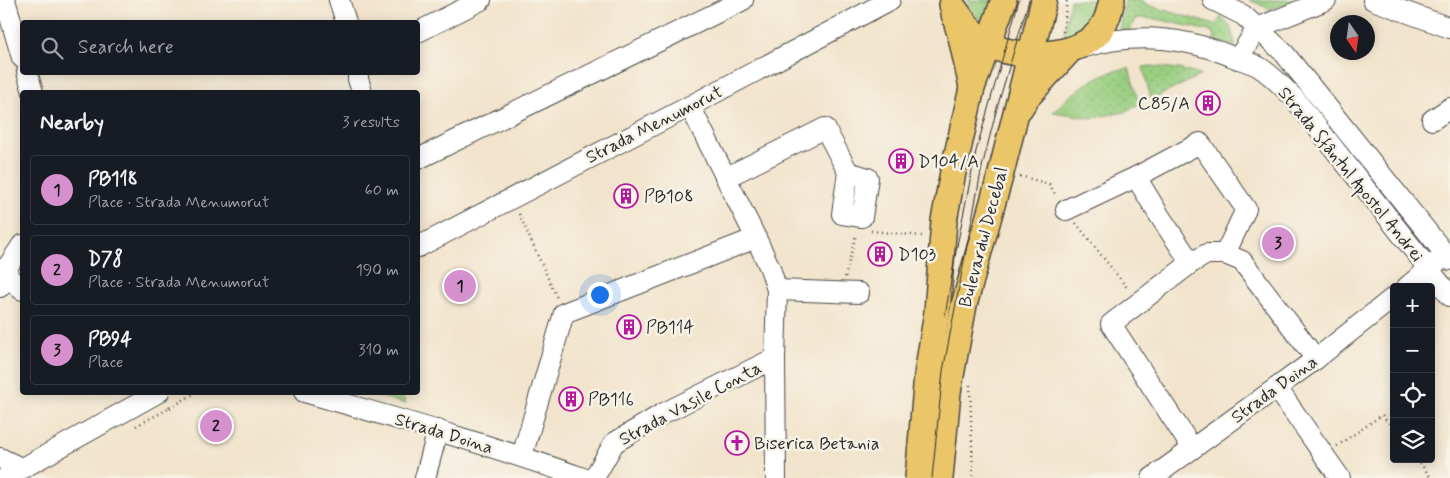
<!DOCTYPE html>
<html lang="en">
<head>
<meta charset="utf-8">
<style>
  body { margin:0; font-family:Mynerve,sans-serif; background:#20242c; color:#f1f3f6 }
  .controls { position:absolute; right:15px; bottom:15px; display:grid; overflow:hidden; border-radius:5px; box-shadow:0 2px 12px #0003 }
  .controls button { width:45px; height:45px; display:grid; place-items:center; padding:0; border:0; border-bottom:1px solid #363941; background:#171b24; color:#f1f3f6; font:25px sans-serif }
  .compass { position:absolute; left:1330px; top:15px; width:45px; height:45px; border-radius:50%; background:#171b24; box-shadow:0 2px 12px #0003; rotate:167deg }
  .you { position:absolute; left:599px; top:294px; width:18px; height:18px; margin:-12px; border:4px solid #fff; border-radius:50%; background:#1a73e8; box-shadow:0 0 0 8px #1a73e833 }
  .badge { display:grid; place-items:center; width:32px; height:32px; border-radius:50%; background:#d690ce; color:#111; font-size:16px; font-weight:700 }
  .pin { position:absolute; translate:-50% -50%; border:2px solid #fff; box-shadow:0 1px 5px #0006 }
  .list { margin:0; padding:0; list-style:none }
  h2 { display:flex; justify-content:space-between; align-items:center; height:65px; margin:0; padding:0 20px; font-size:21px }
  h2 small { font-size:16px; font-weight:400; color:#9ea1a6 }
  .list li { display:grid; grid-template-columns:32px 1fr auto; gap:15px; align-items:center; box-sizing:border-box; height:70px; margin:0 10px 10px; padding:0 10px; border:1px solid #363941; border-radius:5px }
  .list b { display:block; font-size:19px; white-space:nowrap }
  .list p { margin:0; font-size:16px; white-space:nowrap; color:#9ea1a6 }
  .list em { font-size:16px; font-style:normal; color:#9ea1a6 }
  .icon { flex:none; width:28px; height:28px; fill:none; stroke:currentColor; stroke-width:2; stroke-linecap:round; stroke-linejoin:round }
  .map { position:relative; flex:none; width:1450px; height:478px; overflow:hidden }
  .search { position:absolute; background:#171b24; box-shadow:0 2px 12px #0003; left:20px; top:20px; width:400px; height:55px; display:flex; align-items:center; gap:12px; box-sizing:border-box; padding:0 18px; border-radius:5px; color:#9ea1a6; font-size:19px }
  .panel { position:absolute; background:#171b24; box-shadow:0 2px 12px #0003; left:20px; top:90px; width:400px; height:305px; border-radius:5px }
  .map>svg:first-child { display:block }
  .grass { fill:url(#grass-dots); stroke:#627c56 }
  .park { fill:#99ce80; stroke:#627c56 }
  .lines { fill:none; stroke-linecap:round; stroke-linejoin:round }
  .minor-casing { stroke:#494743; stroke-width:22 }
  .major-casing { stroke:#494743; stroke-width:28 }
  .path { stroke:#494743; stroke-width:2.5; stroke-dasharray:1 4; stroke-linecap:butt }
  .minor { stroke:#fff; stroke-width:20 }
  .major { stroke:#ebc669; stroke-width:25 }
  .tram { stroke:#2b2b2b; stroke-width:1 }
  .labels { text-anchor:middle; stroke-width:5; stroke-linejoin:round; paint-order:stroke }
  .poi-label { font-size:18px; fill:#2b2b2b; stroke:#f7f3e8; text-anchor:start }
  .street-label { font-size:18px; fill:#2b2b2b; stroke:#f7f3e8 }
</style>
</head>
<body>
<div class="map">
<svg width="1450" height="478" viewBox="0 0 1450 478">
  <defs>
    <pattern id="grass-dots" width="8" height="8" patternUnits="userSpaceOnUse" patternTransform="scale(1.25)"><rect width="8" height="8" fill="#99ce80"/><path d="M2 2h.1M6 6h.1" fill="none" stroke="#84b16f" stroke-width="1.8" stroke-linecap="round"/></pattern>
  </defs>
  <rect width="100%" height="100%" fill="#f7f3e8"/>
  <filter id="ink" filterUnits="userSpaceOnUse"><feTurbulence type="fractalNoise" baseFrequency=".02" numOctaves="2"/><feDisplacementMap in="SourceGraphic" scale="10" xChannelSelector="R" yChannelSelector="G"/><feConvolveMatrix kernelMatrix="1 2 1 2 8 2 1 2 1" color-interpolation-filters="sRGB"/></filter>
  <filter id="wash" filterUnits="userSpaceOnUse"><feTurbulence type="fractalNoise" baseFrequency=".0096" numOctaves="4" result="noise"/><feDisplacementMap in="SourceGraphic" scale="20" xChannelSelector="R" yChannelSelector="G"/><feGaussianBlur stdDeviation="1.12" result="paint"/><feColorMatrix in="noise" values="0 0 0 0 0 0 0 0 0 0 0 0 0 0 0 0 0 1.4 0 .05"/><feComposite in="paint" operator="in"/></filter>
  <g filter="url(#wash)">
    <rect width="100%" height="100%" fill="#f2e4cc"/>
    <g class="grass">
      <path d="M967,0H991L982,22L973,12Z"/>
      <path d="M1070,0H1101V6L1089,30L1063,39Z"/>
      <path d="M1125,0H1143L1144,4L1215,25L1221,17L1230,26L1236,46L1214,42L1213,32L1157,19L1136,18L1129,33L1119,29Z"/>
      <path d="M1151,66L1179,69L1201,75L1151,100L1143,67Z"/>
      <path d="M1129,68L1139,104L1125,112L1092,118L1053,112C1078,89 1094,73 1129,68Z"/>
    </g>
    <g class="park">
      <path d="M1249,0H1301L1270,9Z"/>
      <path d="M367,393H401L406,404Z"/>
    </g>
  </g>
  <g filter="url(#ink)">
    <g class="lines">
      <g class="minor-casing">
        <g id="minor">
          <path d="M5,0L22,58"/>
          <path d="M339,0L346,22"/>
          <path d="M1213,0L1243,15L1284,53L1450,260"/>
          <path d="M1373,0L1450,28"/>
          <path d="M418,32L481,0"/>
          <path d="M1081,48C1132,32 1181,36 1231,56C1240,60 1251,62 1259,67C1272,75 1283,87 1294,98L1450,296"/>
          <path d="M1238,59L1257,28L1326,0"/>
          <path d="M27,72L33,92"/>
          <path d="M358,72V79L362,92"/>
          <path d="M690,106L756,238L770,268L777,290L775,358L776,478"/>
          <path d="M1432,120L1450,108"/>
          <path d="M418,159L743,0"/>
          <path d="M727,177L825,128L848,172L842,214L862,217L868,178L848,172"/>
          <path d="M1136,177L1159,215L1191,263"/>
          <path d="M1066,210L1136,177L1200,143L1246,209L1225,254"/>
          <path d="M418,247L690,106L890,0"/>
          <path d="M0,269L22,290"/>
          <path d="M0,287L10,263L22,245"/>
          <path d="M1407,287L1438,261"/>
          <path d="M777,290L859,293"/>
          <path d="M1277,388L1340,478"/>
          <path d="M304,392C398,419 491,445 583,478"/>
          <path d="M1192,448L1111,324L1191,263L1207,254H1225L1242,261L1316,359"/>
          <path d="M522,456L564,313L756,238"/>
          <path d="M0,458L21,468"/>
          <path d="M5,478L159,392"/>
          <path d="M425,478L438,430"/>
          <path d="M594,478L614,443L662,414L775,358"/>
          <path d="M1152,478L1316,359L1394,297"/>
        </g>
      </g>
      <g class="major-casing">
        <g id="major">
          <path d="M952,5C962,19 973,36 988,44C1016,60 1074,58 1097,34C1106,25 1109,13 1112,0"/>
          <path d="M954,14L961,37L972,87"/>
          <path d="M1020,108L1027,97L1069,51"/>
          <path d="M918,478L927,375L937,312L944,221L953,172L972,88L1004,0"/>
          <path d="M940,478L948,392L964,305L1001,173L1044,0"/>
        </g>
      </g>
      <g class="path">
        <path d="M1063,32L1067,0"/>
        <path d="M1020,176L1049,184L1056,196"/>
        <path d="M519,214L557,298"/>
        <path d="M1076,223L1128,289"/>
        <path d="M871,231L922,236L923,233"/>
        <path d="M845,277L856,234"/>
        <path d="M970,385L973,478"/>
        <path d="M170,408L197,392"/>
        <path d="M136,426L170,408L169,405"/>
        <path d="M1337,446L1382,415L1394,430"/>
        <path d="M1417,459L1431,478"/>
      </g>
      <use href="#minor" class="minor"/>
      <use href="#major" class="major"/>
      <g class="tram">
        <path d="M945,316L956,251L976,151L1019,0"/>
        <path d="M932,478L943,371L982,167L997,108L1029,0"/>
      </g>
    </g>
  </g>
  <defs>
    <g id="building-ring" transform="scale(1.25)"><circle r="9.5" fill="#f7f3e8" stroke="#b5179e" stroke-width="1.5"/><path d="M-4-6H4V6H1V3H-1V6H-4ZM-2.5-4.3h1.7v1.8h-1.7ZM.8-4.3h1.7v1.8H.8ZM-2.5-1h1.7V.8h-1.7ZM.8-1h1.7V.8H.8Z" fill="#b5179e"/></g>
    <g id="church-ring" transform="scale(1.25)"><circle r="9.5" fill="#f7f3e8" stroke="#b5179e" stroke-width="1.5"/><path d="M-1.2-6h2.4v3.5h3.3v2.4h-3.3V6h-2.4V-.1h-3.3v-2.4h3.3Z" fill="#b5179e"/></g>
  </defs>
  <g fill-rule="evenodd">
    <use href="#building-ring" x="1208" y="103"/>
    <use href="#building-ring" x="901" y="161"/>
    <use href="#building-ring" x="626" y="196"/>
    <use href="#building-ring" x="880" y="254"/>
    <use href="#building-ring" x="629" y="327"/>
    <use href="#building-ring" x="571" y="399"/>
    <use href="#church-ring" x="737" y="443"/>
  </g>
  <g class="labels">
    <g class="poi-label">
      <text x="1190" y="109" text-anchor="end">C85/A</text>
      <text x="918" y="167">D104/A</text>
      <text x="644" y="202">PB108</text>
      <text x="898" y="260">D103</text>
      <text x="646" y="333">PB114</text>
      <text x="588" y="405">PB116</text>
      <text x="754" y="449">Biserica Betania</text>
    </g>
    <g class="street-label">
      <text transform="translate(654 124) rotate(-27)" y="6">Strada Menumorut</text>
      <text transform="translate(1351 174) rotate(51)" y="6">Strada Sfântul Apostol Andrei</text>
      <text transform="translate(983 237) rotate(-75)" y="6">Bulevardul Decebal</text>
      <text transform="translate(1274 389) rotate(-36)" y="6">Strada Doina</text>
      <text transform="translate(690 403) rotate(-28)" y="6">Strada Vasile Conta</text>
      <text transform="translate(444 433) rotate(17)" y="6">Strada Doina</text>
    </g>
  </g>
</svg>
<div class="controls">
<button>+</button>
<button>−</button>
<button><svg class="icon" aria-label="locate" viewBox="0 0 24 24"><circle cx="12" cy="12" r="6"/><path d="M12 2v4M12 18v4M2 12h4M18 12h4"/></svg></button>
<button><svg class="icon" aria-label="layers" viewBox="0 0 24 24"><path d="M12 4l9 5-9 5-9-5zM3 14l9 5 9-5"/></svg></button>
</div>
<svg class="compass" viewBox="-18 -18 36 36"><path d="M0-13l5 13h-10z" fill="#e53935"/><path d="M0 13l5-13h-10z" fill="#9ea1a6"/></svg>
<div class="you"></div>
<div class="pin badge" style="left:460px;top:286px">1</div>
<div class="pin badge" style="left:216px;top:426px">2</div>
<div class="pin badge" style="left:1278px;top:243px">3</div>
<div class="search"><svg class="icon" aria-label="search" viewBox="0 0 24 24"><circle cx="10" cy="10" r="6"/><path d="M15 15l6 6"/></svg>Search here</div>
<section class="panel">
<h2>Nearby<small>3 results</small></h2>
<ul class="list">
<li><span class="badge">1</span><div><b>PB118</b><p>Place · Strada Menumorut</p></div><em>60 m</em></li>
<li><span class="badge">2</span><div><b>D78</b><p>Place · Strada Menumorut</p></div><em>190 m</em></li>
<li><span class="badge">3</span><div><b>PB94</b><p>Place</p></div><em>310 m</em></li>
</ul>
</section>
</div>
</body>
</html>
